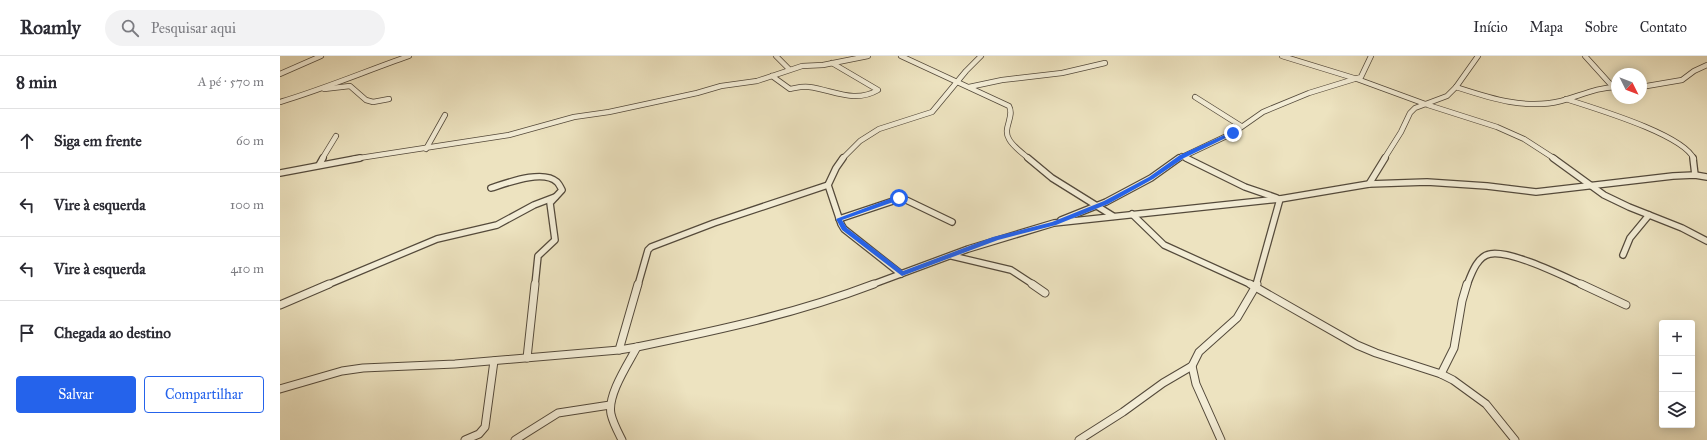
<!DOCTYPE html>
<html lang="pt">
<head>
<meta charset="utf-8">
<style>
  body { margin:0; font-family:"IM FELL Great Primer",serif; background:#f2f2f3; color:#2b2b33 }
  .controls { position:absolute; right:12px; bottom:12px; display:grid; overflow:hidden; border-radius:4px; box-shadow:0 2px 10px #0003 }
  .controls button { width:36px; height:36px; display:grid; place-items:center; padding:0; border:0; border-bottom:1px solid #e1e1e2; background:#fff; color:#2b2b33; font:20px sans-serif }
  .compass { position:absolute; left:1331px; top:12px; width:36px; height:36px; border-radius:50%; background:#fff; box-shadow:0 2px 10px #0003; rotate:132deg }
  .stop { position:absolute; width:12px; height:12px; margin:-9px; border:3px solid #2563eb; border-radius:50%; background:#fff }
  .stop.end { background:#2563eb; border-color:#fff; box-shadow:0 1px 4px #0008 }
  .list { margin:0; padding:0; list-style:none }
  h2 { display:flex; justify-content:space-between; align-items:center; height:52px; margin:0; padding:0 16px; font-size:17px }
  h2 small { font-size:13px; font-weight:400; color:#7c7c81 }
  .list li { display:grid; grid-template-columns:26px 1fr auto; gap:12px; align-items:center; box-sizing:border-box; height:64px; padding:0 16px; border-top:1px solid #e1e1e2 }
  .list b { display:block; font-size:15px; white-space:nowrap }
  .list em { font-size:13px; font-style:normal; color:#7c7c81 }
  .actions { display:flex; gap:8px; padding:12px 16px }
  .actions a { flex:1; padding:9px 0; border:1px solid #2563eb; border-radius:4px; text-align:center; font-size:14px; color:#2563eb }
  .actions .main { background:#2563eb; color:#fff }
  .icon { flex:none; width:22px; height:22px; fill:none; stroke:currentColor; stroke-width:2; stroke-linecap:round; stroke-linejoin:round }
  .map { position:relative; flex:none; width:1427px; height:384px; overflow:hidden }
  header { display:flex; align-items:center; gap:24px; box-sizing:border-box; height:56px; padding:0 20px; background:#fff; border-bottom:1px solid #e1e1e2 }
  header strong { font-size:19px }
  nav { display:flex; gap:22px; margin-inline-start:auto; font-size:14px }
  .search { width:280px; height:36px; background:#f2f2f3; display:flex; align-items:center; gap:10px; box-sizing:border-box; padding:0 14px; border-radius:22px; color:#7c7c81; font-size:15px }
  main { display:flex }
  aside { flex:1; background:#fff }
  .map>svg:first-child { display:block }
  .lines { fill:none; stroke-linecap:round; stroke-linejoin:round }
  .street-far2-casing { stroke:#544a3b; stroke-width:6 }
  .street-far1-casing { stroke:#544a3b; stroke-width:8 }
  .street-casing { stroke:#544a3b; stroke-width:9 }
  .street-far2 { stroke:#f3edd6; stroke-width:4.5 }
  .street-far1 { stroke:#f3edd6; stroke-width:5.5 }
  .street { stroke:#f3edd6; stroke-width:7 }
  .route { fill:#2563eb }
</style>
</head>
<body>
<header>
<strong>Roamly</strong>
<div class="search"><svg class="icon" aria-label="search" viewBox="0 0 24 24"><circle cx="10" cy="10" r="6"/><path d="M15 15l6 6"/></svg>Pesquisar aqui</div>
<nav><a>Início</a><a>Mapa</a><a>Sobre</a><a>Contato</a></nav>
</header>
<main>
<aside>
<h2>8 min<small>A pé · 570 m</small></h2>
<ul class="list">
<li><svg class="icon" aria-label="ahead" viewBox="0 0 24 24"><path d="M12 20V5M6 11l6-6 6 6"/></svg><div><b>Siga em frente</b></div><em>60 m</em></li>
<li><svg class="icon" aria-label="left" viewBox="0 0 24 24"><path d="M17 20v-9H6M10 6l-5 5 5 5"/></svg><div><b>Vire à esquerda</b></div><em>100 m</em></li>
<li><svg class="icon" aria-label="left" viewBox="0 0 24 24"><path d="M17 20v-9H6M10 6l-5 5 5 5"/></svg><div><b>Vire à esquerda</b></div><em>410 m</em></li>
<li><svg class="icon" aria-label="arrive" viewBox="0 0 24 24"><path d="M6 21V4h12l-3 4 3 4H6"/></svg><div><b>Chegada ao destino</b></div></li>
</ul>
<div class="actions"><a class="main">Salvar</a><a>Compartilhar</a></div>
</aside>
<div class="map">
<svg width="1427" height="384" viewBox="0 0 1427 384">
  <rect width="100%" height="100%" fill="#ede3c0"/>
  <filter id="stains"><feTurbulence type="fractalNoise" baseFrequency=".005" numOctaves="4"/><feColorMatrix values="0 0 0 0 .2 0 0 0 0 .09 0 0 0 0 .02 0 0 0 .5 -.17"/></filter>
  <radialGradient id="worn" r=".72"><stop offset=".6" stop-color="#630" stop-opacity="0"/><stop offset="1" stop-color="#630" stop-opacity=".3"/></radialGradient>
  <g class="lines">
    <g class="street-far2-casing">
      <g id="street-far2">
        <path d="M496,0L509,13"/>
        <path d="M621,0L729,50C735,61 722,72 729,83C733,91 743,97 749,103"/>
        <path d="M1002,0L1077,23L1148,49L1217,71L1244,83L1275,103"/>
        <path d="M1305,0L1333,31"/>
        <path d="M0,18L41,0"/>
        <path d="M492,20L510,33C516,32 522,30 529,31C553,34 574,48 598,34L552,7"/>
        <path d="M689,31L722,24L782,17L825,7"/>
        <path d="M1176,31C1210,42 1245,54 1281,45C1300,40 1317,31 1337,31"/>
        <path d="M1361,31L1402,24L1414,15L1427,9"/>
        <path d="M44,33L70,30L86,44L93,46L109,43"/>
        <path d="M915,41L961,70"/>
        <path d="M1286,43C1313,52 1403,78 1414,103"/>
        <path d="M0,46C44,33 86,15 129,0"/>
        <path d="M146,93L165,59"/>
        <path d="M902,100L908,103"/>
        <path d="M42,103L56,80"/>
        <path d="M73,103L229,79L294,61L329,56L417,37L441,30L477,25L522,10L543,9L588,0"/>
        <path d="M562,103L580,85L599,73L652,56L686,15L701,0"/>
        <path d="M898,103L953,77L983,56L1029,37L1081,21L1091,0"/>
        <path d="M1104,103L1121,76L1130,57L1135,52L1167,40L1176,31L1198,0"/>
      </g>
    </g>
    <g class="street-far1-casing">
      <g id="street-far1">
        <path d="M563,102L556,112L548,129L561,168L564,173L621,218"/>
        <path d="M748,102L772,122L833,160"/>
        <path d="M906,102L965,131L997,142"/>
        <path d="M1273,102L1324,139L1349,151L1402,172L1427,185"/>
        <path d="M1413,102L1415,119"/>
        <path d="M39,109L43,102"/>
        <path d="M0,117L80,102"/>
        <path d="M1089,128L1147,126L1207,130L1256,136L1393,120L1415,119L1427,121"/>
        <path d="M211,132C227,127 263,113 277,126C279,128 281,132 282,134L270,147L275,184L258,200L255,229"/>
        <path d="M852,158L884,189L972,229"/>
        <path d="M559,163L622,142L672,166"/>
        <path d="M781,164L826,146L871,122L899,102"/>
        <path d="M1343,199L1350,182L1369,159"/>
        <path d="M672,200L731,214L754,229"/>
        <path d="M47,229L157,183L217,169L254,149L275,141"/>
        <path d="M358,229L368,194L371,191L434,167L548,129"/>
        <path d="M591,229L688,193L774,167L1000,143L1089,128L1105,102"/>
        <path d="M976,229L1000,143"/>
        <path d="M1187,229C1191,219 1197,200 1210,198C1231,194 1283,220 1303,229"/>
      </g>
    </g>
    <g class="street-casing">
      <g id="street">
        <path d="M752,228L765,237"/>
        <path d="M970,228L1077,289L1096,297L1161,318L1173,324L1206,348L1235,384"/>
        <path d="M1301,228L1346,249"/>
        <path d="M0,249L49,228"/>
        <path d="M339,294L358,228"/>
        <path d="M247,302L255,228"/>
        <path d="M912,310L916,328L941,384"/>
        <path d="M1161,318L1174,292L1182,245L1187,228"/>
        <path d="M0,333L62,315L83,312L175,308L339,294L357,291C439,274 515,258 594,228"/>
        <path d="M185,384L199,378L205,371L214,305"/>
        <path d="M235,384L278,357L330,349"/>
        <path d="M342,384C338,376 333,367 331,358C327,339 348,308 357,291"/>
        <path d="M799,384L843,356L883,327L912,310L919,296L957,262L977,228"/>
      </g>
    </g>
    <use href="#street-far2" class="street-far2"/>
    <use href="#street-far1" class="street-far1"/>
    <use href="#street" class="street"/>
  </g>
  <path class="route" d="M953,75L955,77L954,78L904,102L873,123L828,148L776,169L718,184L622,220L562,174L556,163L617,140H622V143L562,164L567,172L623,215L713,181L772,166L824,145L869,121L900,99Z"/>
  <rect width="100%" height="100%" filter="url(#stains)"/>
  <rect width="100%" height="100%" fill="url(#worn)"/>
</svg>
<div class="controls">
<button>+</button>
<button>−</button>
<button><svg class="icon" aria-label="layers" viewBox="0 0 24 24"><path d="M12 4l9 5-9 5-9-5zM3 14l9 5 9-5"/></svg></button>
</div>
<svg class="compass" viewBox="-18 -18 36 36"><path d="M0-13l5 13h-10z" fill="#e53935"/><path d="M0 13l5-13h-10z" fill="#7c7c81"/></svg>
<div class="stop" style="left:619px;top:142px"></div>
<div class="stop end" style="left:953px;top:77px"></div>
</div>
</main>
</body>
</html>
